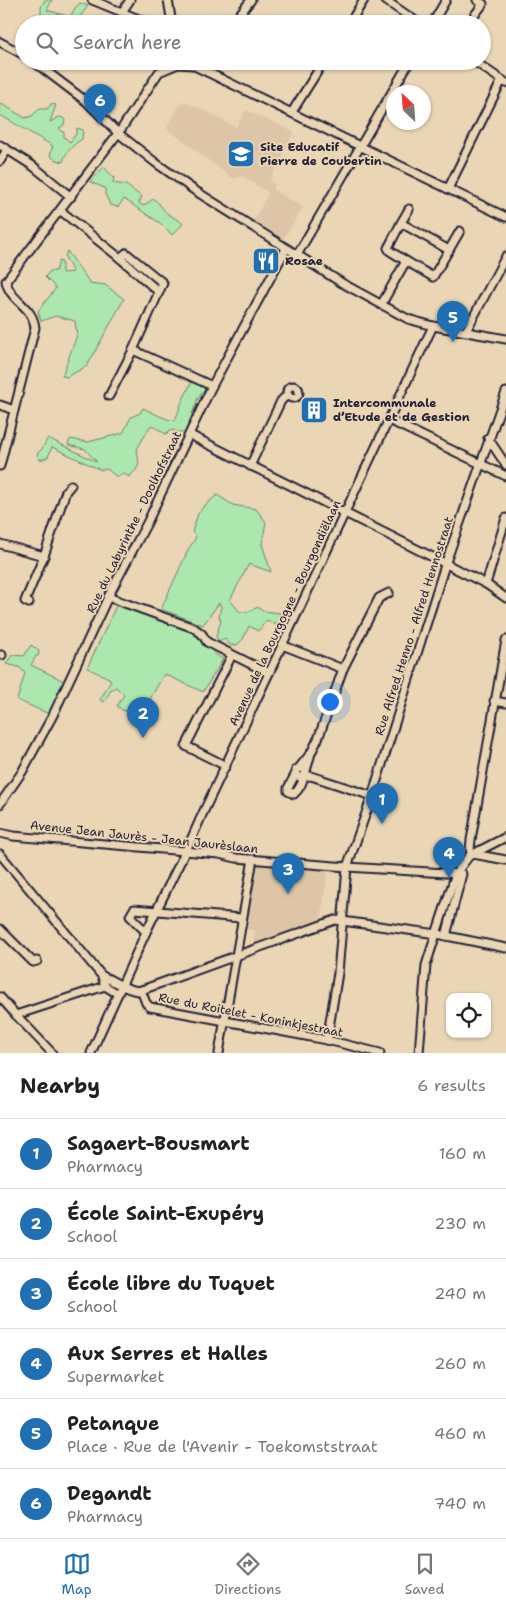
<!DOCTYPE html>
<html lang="en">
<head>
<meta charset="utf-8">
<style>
  body { margin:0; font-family:"Shantell Sans",sans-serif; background:#f2f2f2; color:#222 }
  .controls { position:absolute; right:15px; bottom:15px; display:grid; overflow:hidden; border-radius:10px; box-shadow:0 1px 4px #0004 }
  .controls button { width:45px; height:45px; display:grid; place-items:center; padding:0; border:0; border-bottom:1px solid #e0e0e0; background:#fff; color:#222; font:25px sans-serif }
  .compass { position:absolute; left:386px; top:85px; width:45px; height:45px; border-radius:50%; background:#fff; box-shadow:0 1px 4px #0004; rotate:335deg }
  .you { position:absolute; left:329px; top:701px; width:18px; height:18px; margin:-12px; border:4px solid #fff; border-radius:50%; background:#1a73e8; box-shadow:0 0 0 8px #1a73e833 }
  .badge { display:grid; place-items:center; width:32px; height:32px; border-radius:50%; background:#1f6fb2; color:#fff; font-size:16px; font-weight:700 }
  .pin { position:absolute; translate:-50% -41px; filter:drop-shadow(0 1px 2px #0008) }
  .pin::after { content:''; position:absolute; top:26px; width:18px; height:15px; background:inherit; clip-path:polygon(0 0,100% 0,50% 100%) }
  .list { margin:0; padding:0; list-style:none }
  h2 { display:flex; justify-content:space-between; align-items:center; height:65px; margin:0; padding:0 20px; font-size:21px }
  h2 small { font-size:16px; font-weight:400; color:#767676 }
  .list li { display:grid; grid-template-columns:32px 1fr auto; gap:15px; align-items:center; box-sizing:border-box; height:70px; padding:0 20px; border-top:1px solid #e0e0e0 }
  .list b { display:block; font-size:19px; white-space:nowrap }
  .list p { margin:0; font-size:16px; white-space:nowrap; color:#767676 }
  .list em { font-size:16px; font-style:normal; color:#767676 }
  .icon { flex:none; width:28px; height:28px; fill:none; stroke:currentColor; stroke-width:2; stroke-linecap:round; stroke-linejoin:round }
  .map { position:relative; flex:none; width:506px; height:1053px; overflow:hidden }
  .search { position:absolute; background:#fff; box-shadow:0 1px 4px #0004; left:15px; right:15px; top:15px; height:55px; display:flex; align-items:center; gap:12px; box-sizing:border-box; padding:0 18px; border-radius:28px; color:#767676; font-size:19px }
  .sheet { height:485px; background:#fff }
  nav { display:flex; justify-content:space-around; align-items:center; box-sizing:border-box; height:70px; border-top:1px solid #e0e0e0; background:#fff; font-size:14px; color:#767676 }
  nav a { display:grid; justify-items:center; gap:2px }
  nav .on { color:#1f6fb2 }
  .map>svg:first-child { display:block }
  .built { fill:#dfc5a7 }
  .green { fill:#ace7ad; stroke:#678474 }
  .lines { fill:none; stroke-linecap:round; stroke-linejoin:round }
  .minor-casing { stroke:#22223b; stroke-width:11 }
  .minor { stroke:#ead6b4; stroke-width:7 }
  .labels { text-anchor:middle; stroke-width:4; stroke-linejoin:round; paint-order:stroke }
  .poi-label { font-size:12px; font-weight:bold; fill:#22223b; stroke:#ead6b4; text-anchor:start }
  .street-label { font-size:12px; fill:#22223b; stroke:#ead6b4 }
</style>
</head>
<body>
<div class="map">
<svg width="506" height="1053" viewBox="0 0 506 1053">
  <rect width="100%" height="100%" fill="#ead6b4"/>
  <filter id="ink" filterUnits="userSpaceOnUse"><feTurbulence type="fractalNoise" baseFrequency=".02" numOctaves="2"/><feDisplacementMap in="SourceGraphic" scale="10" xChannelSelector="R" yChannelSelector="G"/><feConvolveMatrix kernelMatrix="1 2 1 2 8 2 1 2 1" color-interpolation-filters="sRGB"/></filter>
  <g filter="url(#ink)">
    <g class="built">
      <path d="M182,101L200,108L236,127L246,110L294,132L270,181L274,184V190L303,207L283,240L252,223L269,193L242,176L234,179L228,175L166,128Z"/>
      <path d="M258,863L328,869L321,919L253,944L255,931L246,929Z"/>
    </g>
    <g class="green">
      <path d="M45,0H52L47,10L70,17L75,8L80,3L88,6L81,15L83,21L78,24H51L56,21L49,16L46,20L41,16V7Z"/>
      <path d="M0,103L25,118L32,116L39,109H47L51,104L56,105L50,122L59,117L63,118L65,120L64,125L59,128L64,133V137L70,142L76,134L77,128L83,130L82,139C75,143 64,154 63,162L54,159L50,155L53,146L0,115Z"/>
      <path d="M104,167L114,178L113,183L126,185L142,197L139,203L143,206L153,199C160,202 162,210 168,214C174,218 178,219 183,224L172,235L164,226L124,199L118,207L110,205L105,194V188L90,182Z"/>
      <path d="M67,251L90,283L105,285L124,299L87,366L67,377L62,376L77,335L75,321L56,316L41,321L38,311L56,288L45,277L50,271H56L59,261L62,262V273L73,272L65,257Z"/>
      <path d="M192,381L206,387L198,398L185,433L170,430L166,434L151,425L137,449L139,464L136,470L129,477L123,473L117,477L107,469L101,470L52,447L48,457L40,460L37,454L42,449L48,438L97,462L85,449L68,445L70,439L88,442L123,433L131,417L140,413L143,408C154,413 164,419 175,421L181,404Z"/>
      <path d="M217,495L233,505L256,509L266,522L262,544L271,572L249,564L230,600L240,612H248L258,607L262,611L280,613L276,625L267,620L258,631L249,626L243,639L237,645H230L225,639L219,642L216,636L221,621L219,617L221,607L219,603L203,625L161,609L189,548L194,541L196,536L192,532L198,514L203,507Z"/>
      <path d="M117,604L190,631C203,639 208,651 223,659L203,692L164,674L148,703L139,702L134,714L122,710L117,706L124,695L116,687L111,690L104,702L100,700L111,681L109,678L87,668Z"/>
      <path d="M31,645L39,651L38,656H36L31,665L64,681L49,714L17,700L25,673L19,667L6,664L12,655L24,656Z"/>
    </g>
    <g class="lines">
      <g class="minor-casing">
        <g id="minor">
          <path d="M92,0L151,24"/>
          <path d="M168,0L172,24"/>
          <path d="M385,0L420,24"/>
          <path d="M122,12L130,0"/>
          <path d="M232,24L251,0"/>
          <path d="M349,24L364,0"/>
          <path d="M432,24L446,0"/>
          <path d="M468,24L483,4L477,0"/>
          <path d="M0,42L24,55"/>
          <path d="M33,61L87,102L118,133L156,163L194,190L342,283L408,319L433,326L506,339"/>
          <path d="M474,61L506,83"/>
          <path d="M199,68L203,61"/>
          <path d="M292,112L324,61"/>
          <path d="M0,145L33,166L71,197"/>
          <path d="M0,161L7,150"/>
          <path d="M448,189L502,80"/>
          <path d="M61,211L120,258L159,292"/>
          <path d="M401,223L409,209"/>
          <path d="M449,250L460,231"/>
          <path d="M297,255L410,61"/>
          <path d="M120,258L126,253L163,283L133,350"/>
          <path d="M381,305L406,261L390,251L388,248L401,223L449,250L433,277L406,261"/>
          <path d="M466,331L506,256"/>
          <circle cx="293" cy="392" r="6"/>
          <path d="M109,396L133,350L212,386"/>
          <path d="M0,405L14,410"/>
          <path d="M389,420L506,476"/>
          <path d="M190,435L486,584L506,598"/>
          <path d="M488,438L506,465"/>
          <path d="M0,466L35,328C33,305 10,302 6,281L122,128L159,72L178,64L193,65L199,68L506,217"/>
          <path d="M250,466L281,401L288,394"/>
          <path d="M0,544L44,556"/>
          <path d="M486,584L506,518"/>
          <path d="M108,597L194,628L202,634L207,642L269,673"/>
          <path d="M29,603L25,601L44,556L66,491L71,485"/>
          <path d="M282,645L343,669"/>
          <path d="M0,655H2"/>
          <path d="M494,701L506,703"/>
          <path d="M311,753L318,739L343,669L379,598L389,593"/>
          <path d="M226,766L186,746L232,655"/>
          <path d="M299,768L311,753L306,771"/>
          <path d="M296,773L288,788V791L294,794C301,788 303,780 306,771L302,767L296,770V773L299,777L311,776L372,796"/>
          <path d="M0,804L22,772L53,715L108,597L147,523L212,386L286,249"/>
          <path d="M0,833L13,836L219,854L236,858L347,867L462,874L446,936"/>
          <path d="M0,854L102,976L105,986L118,994"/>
          <path d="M473,854L470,850L471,840L506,640"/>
          <path d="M473,854L506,860"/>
          <path d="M0,929L33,962L37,961"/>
          <path d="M146,932L130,916L134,909L241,918"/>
          <path d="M102,976C115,981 125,990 139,991L335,920L437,934L506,948"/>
          <path d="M141,990L146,1003L150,1007L327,1040L380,1053"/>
          <path d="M0,997L16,1015L105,986"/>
          <path d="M16,1015L52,1053"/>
          <path d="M327,1040L338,973L347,867L372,796L445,565L506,392"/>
          <path d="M91,1053L146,932L190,842L202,815L433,326"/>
          <path d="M219,1053L253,859"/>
          <path d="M419,1053L426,965L456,873L469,856L506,837"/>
        </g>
      </g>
      <use href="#minor" class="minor"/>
    </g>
  </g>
  <defs>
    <g id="school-square" transform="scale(1.4375)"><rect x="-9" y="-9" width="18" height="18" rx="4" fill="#1f6fb2" stroke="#ead6b4"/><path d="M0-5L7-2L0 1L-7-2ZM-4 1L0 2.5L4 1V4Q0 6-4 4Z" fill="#fff"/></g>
    <g id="restaurant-square" transform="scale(1.4375)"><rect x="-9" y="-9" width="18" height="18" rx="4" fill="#1f6fb2" stroke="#ead6b4"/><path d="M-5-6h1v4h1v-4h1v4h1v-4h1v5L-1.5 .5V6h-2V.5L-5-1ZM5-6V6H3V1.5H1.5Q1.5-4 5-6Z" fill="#fff"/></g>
    <g id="building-square" transform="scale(1.4375)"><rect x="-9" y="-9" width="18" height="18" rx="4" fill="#1f6fb2" stroke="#ead6b4"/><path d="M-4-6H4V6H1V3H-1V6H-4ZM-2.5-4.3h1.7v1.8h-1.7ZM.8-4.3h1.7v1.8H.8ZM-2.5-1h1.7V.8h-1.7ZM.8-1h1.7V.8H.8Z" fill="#fff"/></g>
  </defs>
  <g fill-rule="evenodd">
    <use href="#school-square" x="241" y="154"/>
    <use href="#restaurant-square" x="266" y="261"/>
    <use href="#building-square" x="314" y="410"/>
  </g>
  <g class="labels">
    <g class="poi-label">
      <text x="260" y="151">Site Educatif<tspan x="260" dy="14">Pierre de Coubertin</tspan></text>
      <text x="285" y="265">Rosae</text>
      <text x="333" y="407">Intercommunale<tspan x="333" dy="14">d’Etude et de Gestion</tspan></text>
    </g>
    <g class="street-label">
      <text transform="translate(134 522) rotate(-64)" y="4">Rue du Labyrinthe - Doolhofstraat</text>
      <text transform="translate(285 613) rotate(-65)" y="4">Avenue de la Bourgogne - Bourgondiëlaan</text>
      <text transform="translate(414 626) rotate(-72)" y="4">Rue Alfred Henno - Alfred Hennostraat</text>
      <text transform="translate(144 837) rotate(6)" y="4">Avenue Jean Jaurès - Jean Jaurèslaan</text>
      <text transform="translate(251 1015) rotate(11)" y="4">Rue du Roitelet - Koninkjestraat</text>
    </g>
  </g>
</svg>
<div class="controls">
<button><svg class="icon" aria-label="locate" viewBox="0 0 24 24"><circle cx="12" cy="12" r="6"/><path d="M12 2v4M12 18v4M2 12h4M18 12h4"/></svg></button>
</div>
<svg class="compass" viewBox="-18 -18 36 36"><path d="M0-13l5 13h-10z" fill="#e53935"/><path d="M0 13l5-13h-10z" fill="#767676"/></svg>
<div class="you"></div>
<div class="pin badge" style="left:382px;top:824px">1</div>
<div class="pin badge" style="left:143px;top:738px">2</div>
<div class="pin badge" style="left:288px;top:894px">3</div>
<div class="pin badge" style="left:449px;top:878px">4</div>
<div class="pin badge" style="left:453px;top:342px">5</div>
<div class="pin badge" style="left:100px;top:125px">6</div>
<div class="search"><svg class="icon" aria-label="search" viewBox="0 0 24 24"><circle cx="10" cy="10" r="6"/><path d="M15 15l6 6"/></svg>Search here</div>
</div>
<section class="sheet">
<h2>Nearby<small>6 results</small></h2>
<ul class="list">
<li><span class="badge">1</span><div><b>Sagaert-Bousmart</b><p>Pharmacy</p></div><em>160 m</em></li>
<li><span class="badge">2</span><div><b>École Saint-Exupéry</b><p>School</p></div><em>230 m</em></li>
<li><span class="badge">3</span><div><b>École libre du Tuquet</b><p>School</p></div><em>240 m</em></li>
<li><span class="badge">4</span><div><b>Aux Serres et Halles</b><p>Supermarket</p></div><em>260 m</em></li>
<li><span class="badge">5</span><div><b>Petanque</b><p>Place · Rue de l'Avenir - Toekomststraat</p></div><em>460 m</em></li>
<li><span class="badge">6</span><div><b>Degandt</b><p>Pharmacy</p></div><em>740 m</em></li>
</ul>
</section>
<nav>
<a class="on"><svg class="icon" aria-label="map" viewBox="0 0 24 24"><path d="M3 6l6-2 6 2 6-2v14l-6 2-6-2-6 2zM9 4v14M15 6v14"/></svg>Map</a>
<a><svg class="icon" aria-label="directions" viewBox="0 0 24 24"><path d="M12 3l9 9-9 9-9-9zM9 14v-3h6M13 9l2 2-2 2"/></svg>Directions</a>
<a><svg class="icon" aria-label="saved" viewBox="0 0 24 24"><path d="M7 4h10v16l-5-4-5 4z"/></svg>Saved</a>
</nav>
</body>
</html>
